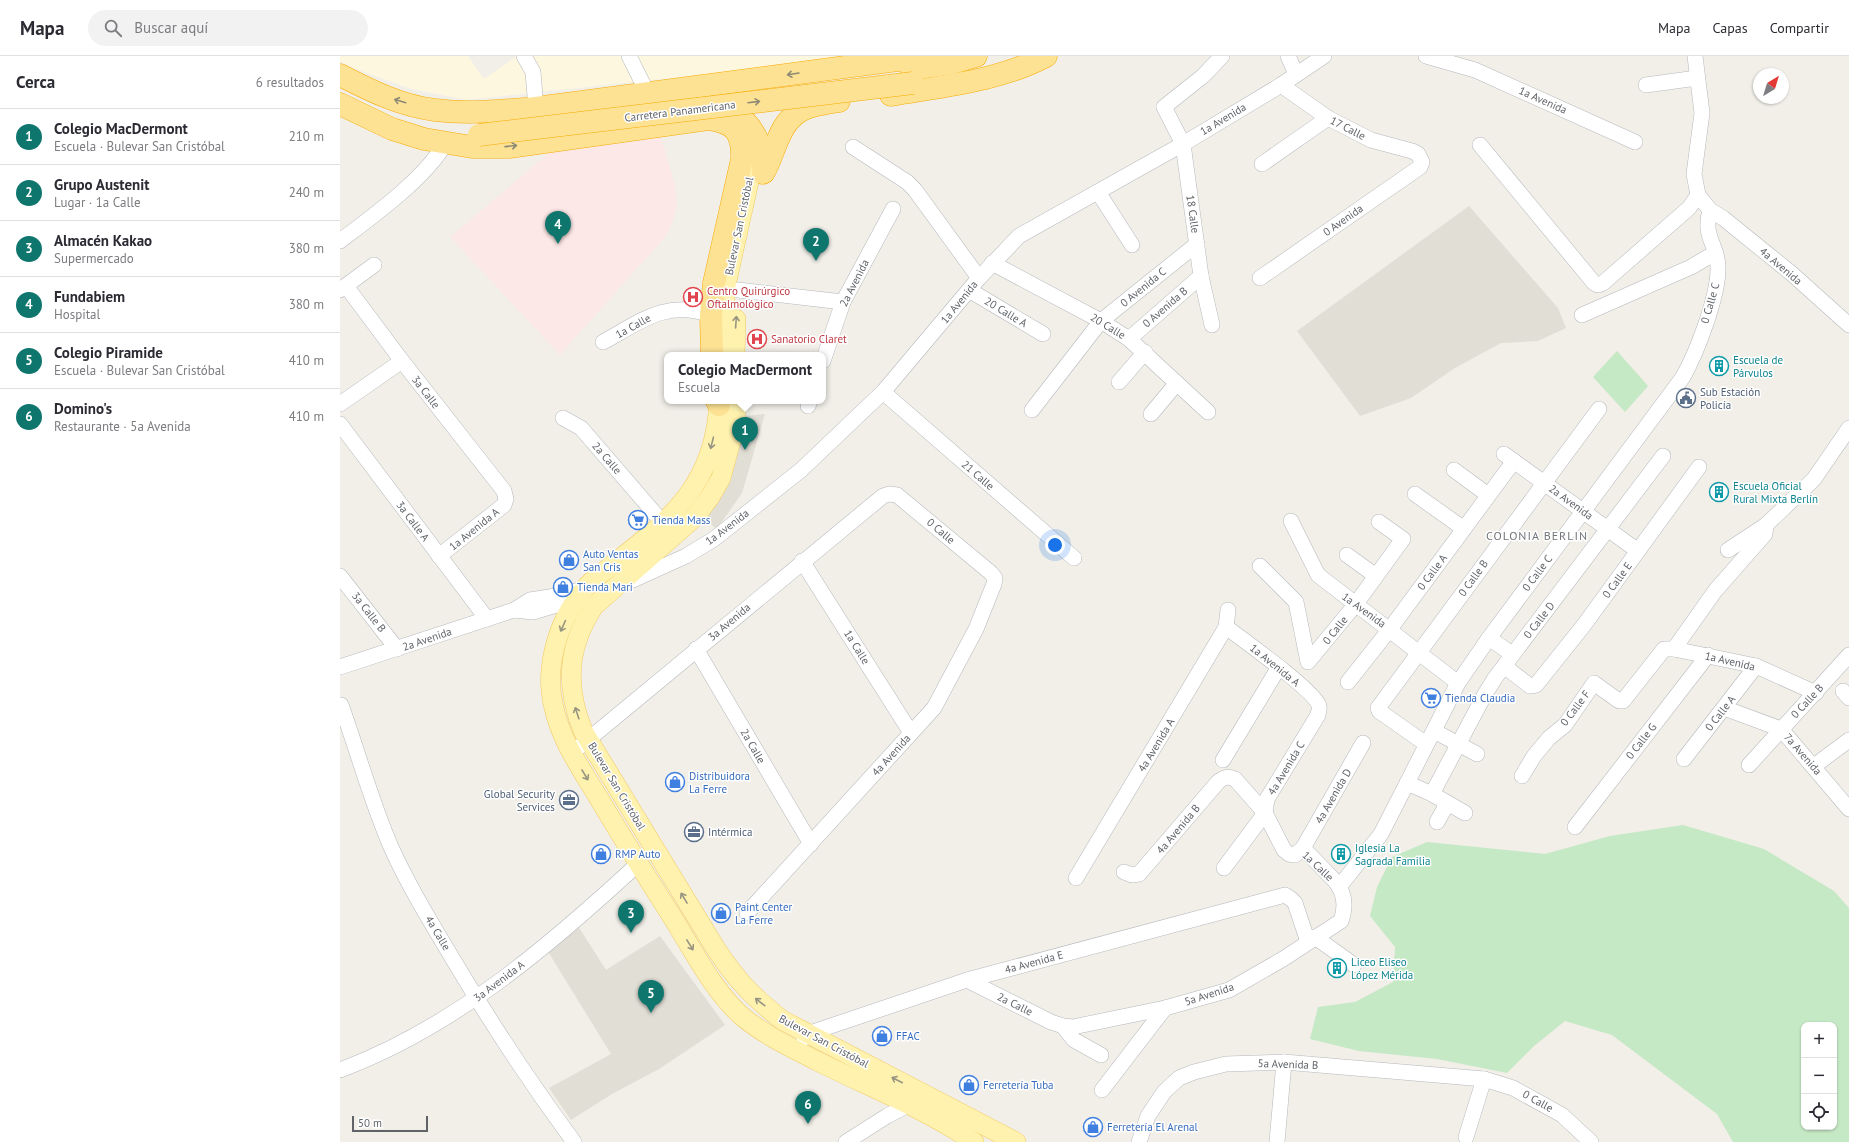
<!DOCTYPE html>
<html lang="es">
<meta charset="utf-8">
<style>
body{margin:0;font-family:"PT Sans",sans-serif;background:#f2f2f3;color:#2b2b33}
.controls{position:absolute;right:12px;bottom:12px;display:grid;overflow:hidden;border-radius:8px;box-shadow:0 1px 3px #0004}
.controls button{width:36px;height:36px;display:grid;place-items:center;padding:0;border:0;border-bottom:1px solid #e1e1e2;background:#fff;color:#2b2b33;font:20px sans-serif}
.compass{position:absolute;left:1413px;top:12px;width:36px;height:36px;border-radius:50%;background:#fff;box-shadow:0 1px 3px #0004;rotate:38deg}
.scale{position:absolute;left:12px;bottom:10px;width:76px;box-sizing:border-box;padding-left:4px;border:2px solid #5f6368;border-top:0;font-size:11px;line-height:14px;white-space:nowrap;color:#5f6368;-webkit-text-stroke:3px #fff;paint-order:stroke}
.you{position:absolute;left:715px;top:489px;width:14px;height:14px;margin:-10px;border:3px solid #fff;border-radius:50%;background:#1a73e8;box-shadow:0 0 0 6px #1a73e833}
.badge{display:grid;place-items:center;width:26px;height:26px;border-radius:50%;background:#0f766e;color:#fff;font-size:13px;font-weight:700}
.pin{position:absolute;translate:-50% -33px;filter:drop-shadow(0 1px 2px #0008)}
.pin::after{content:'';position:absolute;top:21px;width:14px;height:12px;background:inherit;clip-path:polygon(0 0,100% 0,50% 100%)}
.popup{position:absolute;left:324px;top:296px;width:162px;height:52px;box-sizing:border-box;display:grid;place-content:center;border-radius:8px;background:#fff;filter:drop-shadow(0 1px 3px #0005);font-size:13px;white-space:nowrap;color:#7c7c81}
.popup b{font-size:15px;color:#2b2b33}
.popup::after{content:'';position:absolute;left:50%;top:100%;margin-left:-8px;border:8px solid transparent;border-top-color:#fff}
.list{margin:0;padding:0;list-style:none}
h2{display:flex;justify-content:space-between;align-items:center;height:52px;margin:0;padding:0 16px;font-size:17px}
h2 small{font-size:13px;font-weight:400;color:#7c7c81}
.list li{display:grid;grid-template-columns:26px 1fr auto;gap:12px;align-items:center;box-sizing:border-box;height:56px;padding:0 16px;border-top:1px solid #e1e1e2}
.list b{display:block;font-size:15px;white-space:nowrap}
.list p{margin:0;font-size:13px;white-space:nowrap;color:#7c7c81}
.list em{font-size:13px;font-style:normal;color:#7c7c81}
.icon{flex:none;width:22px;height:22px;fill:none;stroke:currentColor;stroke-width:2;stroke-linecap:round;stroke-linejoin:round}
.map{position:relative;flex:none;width:1509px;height:1086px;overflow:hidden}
header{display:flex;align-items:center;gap:24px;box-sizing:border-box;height:56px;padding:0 20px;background:#fff;border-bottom:1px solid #e1e1e2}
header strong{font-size:19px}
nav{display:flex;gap:22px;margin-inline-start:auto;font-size:14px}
.search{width:280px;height:36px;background:#f2f2f3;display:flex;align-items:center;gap:10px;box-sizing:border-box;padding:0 14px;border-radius:22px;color:#7c7c81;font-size:15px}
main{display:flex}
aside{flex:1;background:#fff}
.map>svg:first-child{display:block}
</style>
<header>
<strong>Mapa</strong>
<div class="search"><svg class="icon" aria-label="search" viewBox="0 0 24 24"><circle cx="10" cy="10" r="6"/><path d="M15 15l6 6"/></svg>Buscar aquí</div>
<nav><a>Mapa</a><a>Capas</a><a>Compartir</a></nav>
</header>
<main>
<aside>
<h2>Cerca<small>6 resultados</small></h2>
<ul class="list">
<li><span class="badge">1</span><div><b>Colegio MacDermont</b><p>Escuela · Bulevar San Cristóbal</p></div><em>210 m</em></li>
<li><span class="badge">2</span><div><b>Grupo Austenit</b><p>Lugar · 1a Calle</p></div><em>240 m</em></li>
<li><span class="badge">3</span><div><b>Almacén Kakao</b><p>Supermercado</p></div><em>380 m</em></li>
<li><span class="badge">4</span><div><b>Fundabiem</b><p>Hospital</p></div><em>380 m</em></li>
<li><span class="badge">5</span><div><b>Colegio Piramide</b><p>Escuela · Bulevar San Cristóbal</p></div><em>410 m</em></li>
<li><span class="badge">6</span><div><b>Domino's</b><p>Restaurante · 5a Avenida</p></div><em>410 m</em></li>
</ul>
</aside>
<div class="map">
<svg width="1509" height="1086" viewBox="0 0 1509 1086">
<rect width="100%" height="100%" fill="#f1efe8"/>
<path fill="#fef7e0" d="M0,0H128L144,23L177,0H536L127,44L71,33L13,12L0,5Z"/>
<g fill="#e1ded6">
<path d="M1129,150L1218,252L1226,272L1198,285L1161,287L1115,312L1071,342L1020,360L957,275Z"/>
<path d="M425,358L402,437L377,473L363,462L405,360Z"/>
<path d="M238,870L266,914L320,880L385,969L319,1013L272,1038L231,1064L209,1032L271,998L207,894Z"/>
</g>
<path fill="#fce8e6" d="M320,77L334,125L337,146L333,165L326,180L220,299L110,181L218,89Z"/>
<g fill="#c5e8c5" fill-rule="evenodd">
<path d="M1277,295L1308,330L1285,356L1253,321Z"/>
<path d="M1343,769L1424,793L1494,835L1509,852V1086H1393L1377,1058L1272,979L1225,965L1194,990L1167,1017L1097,1003L1019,995L970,983L978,951L1015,946L1053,926L1055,891L1030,860L1037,831L1052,801L1087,786L1205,798L1270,780ZM1464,969H1494V1071H1464Z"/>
</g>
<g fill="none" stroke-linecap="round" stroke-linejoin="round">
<defs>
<g id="minor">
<path d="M184,0L193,16L196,52"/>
<path d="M289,0L308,38"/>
<path d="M948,0L956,18"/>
<path d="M1086,0L1135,14L1295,86"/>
<path d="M1355,0L1362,57L1354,118L1358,139L1370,154L1383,162L1451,217L1509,269"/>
<path d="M1306,29L1357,22"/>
<path d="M1140,89L1254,227L1258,229L1263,227L1349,152L1358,139"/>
<path d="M513,91L567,126L575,134L639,222"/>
<path d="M922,108L988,62"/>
<path d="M758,136L792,189"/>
<path d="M0,185C33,160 86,122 106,86"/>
<path d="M652,207L761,265L789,283L868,356"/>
<path d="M920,222L1080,111L1082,106L1078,98L1072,95L1031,84L988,62L941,29"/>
<path d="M6,230L62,305L164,435L166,443L164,449L99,500"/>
<path d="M0,234L34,209"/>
<path d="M398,234L503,246"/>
<path d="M629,234L703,278"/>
<path d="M1242,259L1351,211L1375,197"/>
<path d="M872,269L861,220L843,88L824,51L863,20L882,0"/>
<path d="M789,283L861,220"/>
<path d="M263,286C300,266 326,243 371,259"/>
<path d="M483,305L503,246L553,153"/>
<path d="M779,326L805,296"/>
<path d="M543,336L734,502"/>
<path d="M0,348L62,305"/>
<path d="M468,350L470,345"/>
<path d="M692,354L761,265L857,188"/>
<path d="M811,358L837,327"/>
<path d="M223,362L241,372L323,467"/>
<path d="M0,368L147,563"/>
<path d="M1164,398L1298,495"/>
<path d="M1114,414L1148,439"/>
<path d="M1075,438L1124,473"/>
<path d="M951,465L978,519L1118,627"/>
<path d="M1388,494L1426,469"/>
<path d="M1007,499L1036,520"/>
<path d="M462,505L571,677"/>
<path d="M920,510L956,546L968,606L1015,549L1063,483L1039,466"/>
<path d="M0,520L57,593"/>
<path d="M285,524H293L346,500L374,483L461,414L543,336L639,222L679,180L843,88L941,29L984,0"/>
<path d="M174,554L193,556L216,549L224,550"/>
<path d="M1149,582L1172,598"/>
<path d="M356,593L471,788"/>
<path d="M1334,593L1375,535L1425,478L1426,469L1474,423L1509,372"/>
<path d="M1164,610L1190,630L1196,629L1244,569L1359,411"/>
<path d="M0,611L174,554L190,544L229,538L244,532"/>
<path d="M1008,626L1050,573L1174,405"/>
<path d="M1503,635L1509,642"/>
<path d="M1,649C18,696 31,745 51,791C69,831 92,868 114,905C151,967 191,1028 234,1086"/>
<path d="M1384,652L1441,673L1509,753"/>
<path d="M1094,675L1137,698"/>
<path d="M1086,688L1039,655L1038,652L1259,353"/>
<path d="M232,697L543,440L549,438L557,439L651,517L655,522L654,528L636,573L594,652L407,857"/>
<path d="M1344,703L1416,610"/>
<path d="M883,704L939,611"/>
<path d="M1409,709L1509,599"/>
<path d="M1474,710L1509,684"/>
<path d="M1182,720L1194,700L1209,682L1225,669L1254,627L1279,645H1283L1324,593H1334L1416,610L1476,637"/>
<path d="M1067,727L1092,738L1125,757"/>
<path d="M1092,738L1145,638L1155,622L1323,400"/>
<path d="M1097,766L1107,748"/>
<path d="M1235,771L1368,599"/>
<path d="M963,792L1023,687"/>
<path d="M884,812L925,757L927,743L978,659C978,657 980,653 979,650C976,636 902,583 886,571"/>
<path d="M736,822L886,571L888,554"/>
<path d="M999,831L1041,778L1118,627L1149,582L1343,321C1357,296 1378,241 1378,213C1379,189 1362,183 1370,154"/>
<path d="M975,881L1014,909"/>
<path d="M627,924L711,966L723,970L733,971L825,952L889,934L943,903L1001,865C1006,851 1005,837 995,825L963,792L955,799L949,798L944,794L925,757L895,723C887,720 884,721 878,726L799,818L792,819L784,816"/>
<path d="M723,970L734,984L761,999"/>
<path d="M464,982L467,978L627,924L945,839L951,843L955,847L968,886"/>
<path d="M0,1014C115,971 209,890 298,808"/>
<path d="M762,1034L825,952"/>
<path d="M1126,1081L1144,1023"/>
<path d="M506,1086L547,1060L568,1049"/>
<path d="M799,1086L808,1060L824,1036L839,1022L854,1016L886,1008L944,1006L1144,1023L1173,1032L1222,1059L1251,1086"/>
<path d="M937,1086L944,1006"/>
</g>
<g id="major">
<path d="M381,296L386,229L412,112"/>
<path d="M395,299L396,263"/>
<path d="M379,345C375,440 318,471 252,525C220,556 203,609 214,652C221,684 241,713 258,741C282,781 306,820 331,859C352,892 374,937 404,962C426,980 452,992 477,1005C527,1030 588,1054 634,1086"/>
<path d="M396,345L395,370L381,422L370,441L355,461L254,550C227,591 225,630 243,675L376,893C397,925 412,940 442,964L676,1086"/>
</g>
<g id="highway">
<path d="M571,13L612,7L636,0"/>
<path d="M0,19C29,34 61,50 95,54C128,58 162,55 196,52L588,0"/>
<path d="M551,39C603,30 659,25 706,0"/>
<path d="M0,48L52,73L84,83L132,91H169L368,63C394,66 403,76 402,103L374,227L371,259L372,299"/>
<path d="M396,58C416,72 424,94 423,117"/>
<path d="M424,116C431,104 433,93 439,81C451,52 470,49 499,45"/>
<path d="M377,345L379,349"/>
</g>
</defs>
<use href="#minor" stroke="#b5b8bc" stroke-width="16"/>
<use href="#major" stroke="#f2c960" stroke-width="20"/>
<use href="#highway" stroke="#f9ab00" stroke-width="23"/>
<use href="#minor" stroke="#fff" stroke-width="15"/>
<use href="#major" stroke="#fff2af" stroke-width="19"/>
<use href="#highway" stroke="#fde293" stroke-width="22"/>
<defs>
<path id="highway-bridge" d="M139,79L573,27"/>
</defs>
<use href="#highway-bridge" stroke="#f9ab00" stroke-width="23" stroke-linecap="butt"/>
<use href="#highway-bridge" stroke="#fde293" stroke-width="22"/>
</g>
<defs><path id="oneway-shaft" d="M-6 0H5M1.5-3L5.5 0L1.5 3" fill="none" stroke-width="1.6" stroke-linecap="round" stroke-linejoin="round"/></defs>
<g stroke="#8e8975">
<use href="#oneway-shaft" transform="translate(453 18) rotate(171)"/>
<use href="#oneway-shaft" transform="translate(60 45) rotate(-163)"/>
<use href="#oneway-shaft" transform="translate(414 46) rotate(-7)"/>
<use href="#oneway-shaft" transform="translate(171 90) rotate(-6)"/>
</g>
<g stroke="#979581">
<use href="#oneway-shaft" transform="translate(396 266) rotate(-86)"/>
<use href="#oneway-shaft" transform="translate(372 387) rotate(104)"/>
<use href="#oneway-shaft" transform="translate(223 570) rotate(114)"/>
<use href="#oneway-shaft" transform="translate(237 657) rotate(-108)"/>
<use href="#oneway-shaft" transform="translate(245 719) rotate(59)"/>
<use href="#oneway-shaft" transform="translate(344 842) rotate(-121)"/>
<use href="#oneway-shaft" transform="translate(350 889) rotate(58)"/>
<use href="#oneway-shaft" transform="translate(420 946) rotate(-142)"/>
<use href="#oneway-shaft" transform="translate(557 1024) rotate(-153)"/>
</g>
<defs>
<symbol id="hospital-ring" viewBox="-11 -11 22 22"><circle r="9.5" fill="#fff" stroke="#e0444e" stroke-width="1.5"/><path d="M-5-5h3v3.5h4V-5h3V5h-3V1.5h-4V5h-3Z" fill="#e0444e"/></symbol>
<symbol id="building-ring" viewBox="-11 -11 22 22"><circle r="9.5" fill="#fff" stroke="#0f9aa8" stroke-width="1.5"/><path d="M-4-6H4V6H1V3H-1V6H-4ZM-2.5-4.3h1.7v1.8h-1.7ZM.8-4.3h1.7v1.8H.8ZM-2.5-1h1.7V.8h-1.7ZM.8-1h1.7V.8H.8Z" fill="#0f9aa8"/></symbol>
<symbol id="civic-ring" viewBox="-11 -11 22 22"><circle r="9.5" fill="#fff" stroke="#5c6f8a" stroke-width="1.5"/><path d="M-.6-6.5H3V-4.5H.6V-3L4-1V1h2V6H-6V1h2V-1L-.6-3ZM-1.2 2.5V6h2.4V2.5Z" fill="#5c6f8a"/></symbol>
<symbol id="supermarket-ring" viewBox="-11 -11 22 22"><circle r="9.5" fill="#fff" stroke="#3f7fe0" stroke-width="1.5"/><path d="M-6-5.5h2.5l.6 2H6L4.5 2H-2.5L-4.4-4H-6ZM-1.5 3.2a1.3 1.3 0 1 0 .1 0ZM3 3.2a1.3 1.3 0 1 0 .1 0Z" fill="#3f7fe0"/></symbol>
<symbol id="shop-ring" viewBox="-11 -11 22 22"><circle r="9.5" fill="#fff" stroke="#3f7fe0" stroke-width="1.5"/><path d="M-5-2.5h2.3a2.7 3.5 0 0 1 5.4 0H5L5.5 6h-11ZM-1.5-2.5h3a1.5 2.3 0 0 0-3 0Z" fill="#3f7fe0"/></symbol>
<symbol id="office-ring" viewBox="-11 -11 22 22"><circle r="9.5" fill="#fff" stroke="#5c6f8a" stroke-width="1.5"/><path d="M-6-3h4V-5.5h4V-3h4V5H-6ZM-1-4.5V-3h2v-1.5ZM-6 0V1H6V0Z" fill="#5c6f8a"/></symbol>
</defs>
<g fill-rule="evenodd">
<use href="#hospital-ring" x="342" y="230" width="22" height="22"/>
<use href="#hospital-ring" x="406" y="272" width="22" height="22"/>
<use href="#building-ring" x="1368" y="299" width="22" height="22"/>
<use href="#civic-ring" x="1335" y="331" width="22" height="22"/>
<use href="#building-ring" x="1368" y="425" width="22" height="22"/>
<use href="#supermarket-ring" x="287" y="453" width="22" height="22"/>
<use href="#shop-ring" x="218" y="493" width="22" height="22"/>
<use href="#shop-ring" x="212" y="520" width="22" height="22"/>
<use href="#supermarket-ring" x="1080" y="631" width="22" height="22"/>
<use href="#shop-ring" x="324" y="715" width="22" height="22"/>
<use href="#office-ring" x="218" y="733" width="22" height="22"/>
<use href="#office-ring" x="343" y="765" width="22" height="22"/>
<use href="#shop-ring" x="250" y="787" width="22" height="22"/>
<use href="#building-ring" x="990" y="787" width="22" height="22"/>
<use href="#shop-ring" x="370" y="846" width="22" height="22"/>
<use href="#building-ring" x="986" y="901" width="22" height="22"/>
<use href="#shop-ring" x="531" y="969" width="22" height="22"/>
<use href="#shop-ring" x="618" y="1018" width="22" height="22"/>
<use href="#shop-ring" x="742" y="1060" width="22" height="22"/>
</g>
<g text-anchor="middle" stroke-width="3" stroke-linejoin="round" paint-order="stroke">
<g font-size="11" fill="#5f6368" stroke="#fff">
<text transform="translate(1203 44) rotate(24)" y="4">1a Avenida</text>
<text transform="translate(340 55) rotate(-7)" y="4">Carretera Panamericana</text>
<text transform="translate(883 63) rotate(-31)" y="4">1a Avenida</text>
<text transform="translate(1008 72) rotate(27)" y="4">17 Calle</text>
<text transform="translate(853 158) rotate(82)" y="4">18 Calle</text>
<text transform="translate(1003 164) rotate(-35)" y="4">0 Avenida</text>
<text transform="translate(399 170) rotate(-78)" y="4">Bulevar San Cristóbal</text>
<text transform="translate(1441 210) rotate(40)" y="4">4a Avenida</text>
<text transform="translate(514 227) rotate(-63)" y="4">2a Avenida</text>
<text transform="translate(803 231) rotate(-39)" y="4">0 Avenida C</text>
<text transform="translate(619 246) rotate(-51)" y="4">1a Avenida</text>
<text transform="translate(1370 247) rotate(-74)" y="4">0 Calle C</text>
<text transform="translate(825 251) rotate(-41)" y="4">0 Avenida B</text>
<text transform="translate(666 256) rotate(31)" y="4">20 Calle A</text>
<text transform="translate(293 270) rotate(-29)" y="4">1a Calle</text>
<text transform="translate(768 270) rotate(31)" y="4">20 Calle</text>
<text transform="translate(86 336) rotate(52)" y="4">3a Calle</text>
<text transform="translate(267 402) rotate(49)" y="4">2a Calle</text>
<text transform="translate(638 419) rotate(41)" y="4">21 Calle</text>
<text transform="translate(1231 446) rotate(36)" y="4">2a Avenida</text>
<text transform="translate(73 465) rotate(53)" y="4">3a Calle A</text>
<text transform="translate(387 471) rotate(-37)" y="4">1a Avenida</text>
<text transform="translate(134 473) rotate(-39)" y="4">1a Avenida A</text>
<text transform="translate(601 475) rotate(40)" y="4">0 Calle</text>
<text transform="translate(1092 516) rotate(-53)" y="4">0 Calle A</text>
<text transform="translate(1197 517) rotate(-53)" y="4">0 Calle C</text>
<text transform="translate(1133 522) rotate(-54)" y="4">0 Calle B</text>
<text transform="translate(1277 524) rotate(-54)" y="4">0 Calle E</text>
<text transform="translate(1024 554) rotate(36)" y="4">1a Avenida</text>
<text transform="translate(29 556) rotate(52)" y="4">3a Calle B</text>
<text transform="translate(1199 564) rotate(-52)" y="4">0 Calle D</text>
<text transform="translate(389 566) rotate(-40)" y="4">3a Avenida</text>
<text transform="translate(995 574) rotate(-51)" y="4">0 Calle</text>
<text transform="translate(87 583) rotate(-19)" y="4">2a Avenida</text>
<text transform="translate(517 591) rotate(58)" y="4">1a Calle</text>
<text transform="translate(1390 605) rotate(13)" y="4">1a Avenida</text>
<text transform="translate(935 609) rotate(39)" y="4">1a Avenida A</text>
<text transform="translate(1467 645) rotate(-47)" y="4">0 Calle B</text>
<text transform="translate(1235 652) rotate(-53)" y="4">0 Calle F</text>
<text transform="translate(1380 657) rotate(-52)" y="4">0 Calle A</text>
<text transform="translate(1301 685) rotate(-52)" y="4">0 Calle G</text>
<text transform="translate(816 689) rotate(-59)" y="4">4a Avenida A</text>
<text transform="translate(413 690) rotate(60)" y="4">2a Calle</text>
<text transform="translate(1463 698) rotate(49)" y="4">7a Avenida</text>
<text transform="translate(551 699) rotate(-48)" y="4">4a Avenida</text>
<text transform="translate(946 712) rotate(-59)" y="4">4a Avenida C</text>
<text transform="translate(277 730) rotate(59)" y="4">Bulevar San Cristóbal</text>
<text transform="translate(993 740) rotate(-60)" y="4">4a Avenida D</text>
<text transform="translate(838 773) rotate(-50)" y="4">4a Avenida B</text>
<text transform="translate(978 810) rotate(43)" y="4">1a Calle</text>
<text transform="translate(98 877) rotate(59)" y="4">4a Calle</text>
<text transform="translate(694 906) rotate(-15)" y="4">4a Avenida E</text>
<text transform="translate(159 925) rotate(-37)" y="4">3a Avenida A</text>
<text transform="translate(869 938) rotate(-18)" y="4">5a Avenida</text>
<text transform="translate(675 948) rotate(26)" y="4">2a Calle</text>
<text transform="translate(484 985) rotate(28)" y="4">Bulevar San Cristóbal</text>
<text transform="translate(948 1008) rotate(2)" y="4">5a Avenida B</text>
<text transform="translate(1198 1045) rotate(29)" y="4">0 Calle</text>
</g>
<g font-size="11" fill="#be3a42" stroke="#fff" text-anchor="start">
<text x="367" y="239">Centro Quirúrgico<tspan x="367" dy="13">Oftalmológico</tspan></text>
<text x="431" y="287">Sanatorio Claret</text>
</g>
<g font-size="11" fill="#0d838f" stroke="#fff" text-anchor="start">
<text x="1393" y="308">Escuela de<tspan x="1393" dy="13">Párvulos</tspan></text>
<text x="1393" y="434">Escuela Oficial<tspan x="1393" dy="13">Rural Mixta Berlín</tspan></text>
<text x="1015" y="796">Iglesia La<tspan x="1015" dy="13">Sagrada Familia</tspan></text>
<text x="1011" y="910">Liceo Eliseo<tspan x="1011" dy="13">López Mérida</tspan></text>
</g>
<g font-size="11" fill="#4e5e75" stroke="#fff" text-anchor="start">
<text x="1360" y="340">Sub Estación<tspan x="1360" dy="13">Policía</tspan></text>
<text x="215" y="742" text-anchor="end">Global Security<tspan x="215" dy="13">Services</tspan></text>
<text x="368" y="780">Intérmica</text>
</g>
<g font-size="11" fill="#366cbe" stroke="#fff" text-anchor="start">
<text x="312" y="468">Tienda Mass</text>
<text x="243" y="502">Auto Ventas<tspan x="243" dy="13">San Cris</tspan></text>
<text x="237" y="535">Tienda Mari</text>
<text x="1105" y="646">Tienda Claudia</text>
<text x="349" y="724">Distribuidora<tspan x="349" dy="13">La Ferre</tspan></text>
<text x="275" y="802">RMP Auto</text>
<text x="395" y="855">Paint Center<tspan x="395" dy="13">La Ferre</tspan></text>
<text x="556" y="984">FFAC</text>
<text x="643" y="1033">Ferretería Tuba</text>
<text x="767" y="1075">Ferretería El Arenal</text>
</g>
<g font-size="12" letter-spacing="1" fill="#70757a" stroke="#fff">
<text x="1197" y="484">COLONIA BERLIN</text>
</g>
</g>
</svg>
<div class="controls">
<button>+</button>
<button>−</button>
<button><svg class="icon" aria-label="locate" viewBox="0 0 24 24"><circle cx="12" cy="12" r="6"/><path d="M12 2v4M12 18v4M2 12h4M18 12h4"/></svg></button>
</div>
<svg class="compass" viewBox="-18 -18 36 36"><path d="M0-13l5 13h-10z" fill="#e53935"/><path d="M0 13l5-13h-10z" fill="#7c7c81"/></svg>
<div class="scale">50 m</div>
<div class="you"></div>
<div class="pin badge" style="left:405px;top:394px">1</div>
<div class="popup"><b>Colegio MacDermont</b>Escuela</div>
<div class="pin badge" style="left:476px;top:205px">2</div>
<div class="pin badge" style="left:291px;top:877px">3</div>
<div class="pin badge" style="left:218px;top:188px">4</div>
<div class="pin badge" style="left:311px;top:957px">5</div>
<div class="pin badge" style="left:468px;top:1068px">6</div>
</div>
</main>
